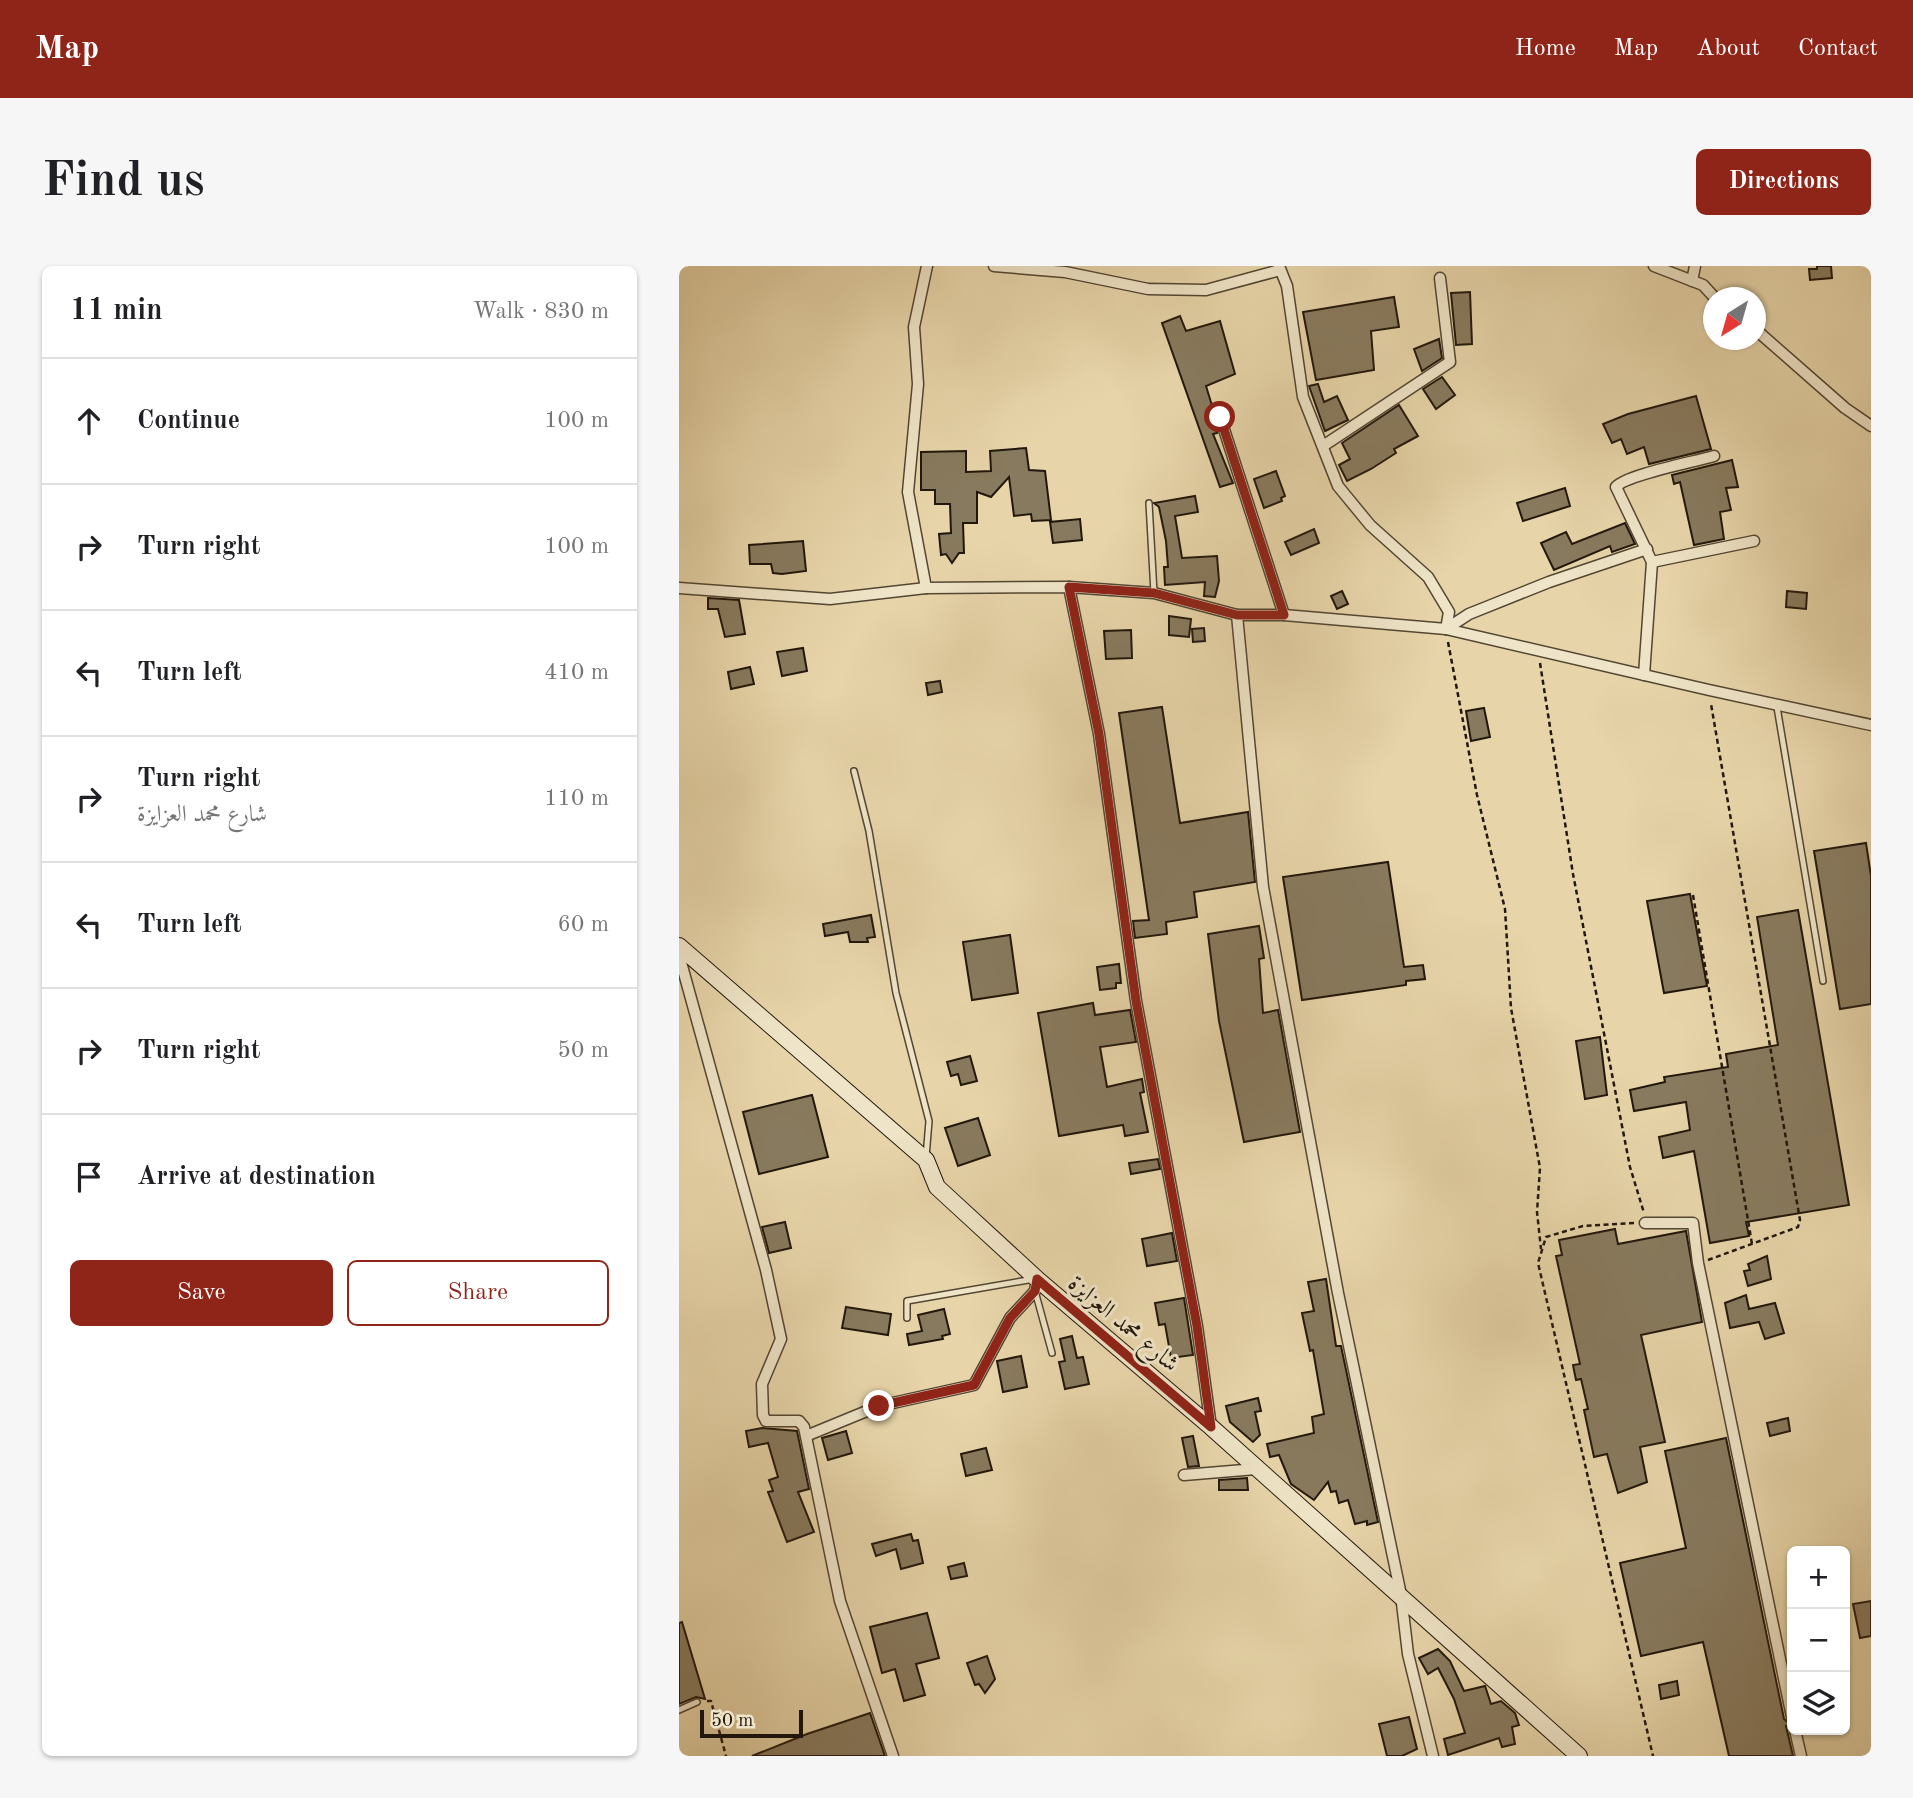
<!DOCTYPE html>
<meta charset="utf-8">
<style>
body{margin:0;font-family:"Old Standard TT",Amiri,serif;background:#f6f6f6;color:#202124}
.controls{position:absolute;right:21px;bottom:21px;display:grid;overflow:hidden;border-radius:10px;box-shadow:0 2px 5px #0004}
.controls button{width:63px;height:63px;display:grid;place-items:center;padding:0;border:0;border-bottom:2px solid #e0e0e0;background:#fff;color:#202124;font:35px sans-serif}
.compass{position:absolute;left:1024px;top:21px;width:63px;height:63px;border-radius:50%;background:#fff;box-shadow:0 2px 5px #0004;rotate:217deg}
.scale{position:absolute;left:21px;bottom:18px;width:103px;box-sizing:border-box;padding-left:7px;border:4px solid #22170c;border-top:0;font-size:19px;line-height:24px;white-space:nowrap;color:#22170c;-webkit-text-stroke:5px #efe4c7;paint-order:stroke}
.stop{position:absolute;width:21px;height:21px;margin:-16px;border:5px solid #8f2418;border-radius:50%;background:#fff}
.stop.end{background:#8f2418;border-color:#fff;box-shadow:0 2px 7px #0008}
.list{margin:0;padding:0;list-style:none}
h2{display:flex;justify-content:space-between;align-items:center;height:91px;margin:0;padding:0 28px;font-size:30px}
h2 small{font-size:23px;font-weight:400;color:#757577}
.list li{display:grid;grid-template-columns:46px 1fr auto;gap:21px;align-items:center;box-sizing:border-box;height:126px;padding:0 28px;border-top:2px solid #e0e0e0}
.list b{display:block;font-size:26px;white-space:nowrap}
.list p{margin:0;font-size:23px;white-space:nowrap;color:#757577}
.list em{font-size:23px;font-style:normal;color:#757577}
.actions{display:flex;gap:14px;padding:21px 28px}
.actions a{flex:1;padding:16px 0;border:2px solid #8f2418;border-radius:10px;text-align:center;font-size:24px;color:#8f2418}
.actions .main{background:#8f2418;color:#fff}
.icon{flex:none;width:38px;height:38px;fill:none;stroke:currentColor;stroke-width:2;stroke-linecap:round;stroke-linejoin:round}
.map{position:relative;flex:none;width:1192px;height:1490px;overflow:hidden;border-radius:10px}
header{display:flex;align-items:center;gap:42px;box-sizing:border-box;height:98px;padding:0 35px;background:#8f2418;color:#fff}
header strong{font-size:33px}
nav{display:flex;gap:38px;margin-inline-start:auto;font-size:24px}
.intro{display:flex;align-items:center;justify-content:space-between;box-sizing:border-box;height:168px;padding:0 42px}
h1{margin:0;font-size:49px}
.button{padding:18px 32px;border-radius:10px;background:#8f2418;color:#fff;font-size:24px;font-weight:700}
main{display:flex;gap:42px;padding:0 42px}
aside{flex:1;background:#fff;border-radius:10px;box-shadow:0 2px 5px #0004}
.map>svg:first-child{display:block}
</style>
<header>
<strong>Map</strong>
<nav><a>Home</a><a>Map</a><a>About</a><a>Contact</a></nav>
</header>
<div class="intro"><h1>Find us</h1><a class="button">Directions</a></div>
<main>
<aside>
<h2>11 min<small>Walk · 830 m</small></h2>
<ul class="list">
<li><svg class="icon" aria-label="ahead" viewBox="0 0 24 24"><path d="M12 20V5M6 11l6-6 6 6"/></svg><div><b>Continue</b></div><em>100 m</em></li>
<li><svg class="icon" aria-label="right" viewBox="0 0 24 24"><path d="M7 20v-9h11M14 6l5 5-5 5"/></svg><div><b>Turn right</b></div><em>100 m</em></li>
<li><svg class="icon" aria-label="left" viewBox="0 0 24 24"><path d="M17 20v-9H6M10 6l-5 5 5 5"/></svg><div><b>Turn left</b></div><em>410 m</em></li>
<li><svg class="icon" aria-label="right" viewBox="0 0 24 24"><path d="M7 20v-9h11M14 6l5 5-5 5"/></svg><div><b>Turn right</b><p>شارع محمد العزايزة</p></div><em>110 m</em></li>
<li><svg class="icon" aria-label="left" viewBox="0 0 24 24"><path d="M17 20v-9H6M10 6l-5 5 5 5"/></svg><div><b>Turn left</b></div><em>60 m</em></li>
<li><svg class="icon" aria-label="right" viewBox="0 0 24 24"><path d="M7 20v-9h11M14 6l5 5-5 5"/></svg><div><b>Turn right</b></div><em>50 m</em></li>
<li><svg class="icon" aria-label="arrive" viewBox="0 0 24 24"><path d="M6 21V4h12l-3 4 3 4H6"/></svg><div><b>Arrive at destination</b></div></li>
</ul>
<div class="actions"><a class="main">Save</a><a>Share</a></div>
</aside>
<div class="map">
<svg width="1192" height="1490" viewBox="0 0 1192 1490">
<rect width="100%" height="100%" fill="#e7d5a9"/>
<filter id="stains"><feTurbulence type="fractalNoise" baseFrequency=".00286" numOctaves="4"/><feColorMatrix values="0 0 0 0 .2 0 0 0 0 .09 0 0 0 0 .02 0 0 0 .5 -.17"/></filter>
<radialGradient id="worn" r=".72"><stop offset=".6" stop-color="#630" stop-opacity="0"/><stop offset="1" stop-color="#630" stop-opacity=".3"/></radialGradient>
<g fill="#887a5e" stroke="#22170c" stroke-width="2">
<path d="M1138,0H1152L1153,12L1131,14L1130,3H1138Z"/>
<path d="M791,26L793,78L777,79L772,27Z"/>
<path d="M715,31L720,61L692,65L695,104L637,114L624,46Z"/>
<path d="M501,50L507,65L541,55L556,108L527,120L535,146L533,153L538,167L534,168L554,217L541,221L483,57Z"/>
<path d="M760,73L763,92L743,105L735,83Z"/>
<path d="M763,111L776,129L757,143L744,123Z"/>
<path d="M639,118L645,136L658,130L669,154L646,165L630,120Z"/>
<path d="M1017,130L1032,183L970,198L965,181L948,188L942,173L933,177L924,158L949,148Z"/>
<path d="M720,139L739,170L715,183L717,187L692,203L668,215L660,199L671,193L663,177Z"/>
<path d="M347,182L350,204L366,205L372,254L353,255L352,248L335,250L330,211L312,231L298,226V257H284L285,287H280L273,297L267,288L262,289L260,268L272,267L271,238H256V224H242V186L287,185V206L312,205L311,185Z"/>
<path d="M1053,194L1059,221L1047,222L1052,244L1041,246L1045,273L1015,279L1001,216L995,218L993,209Z"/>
<path d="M597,205L606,230L602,232L603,235L585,242L575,213Z"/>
<path d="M886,222L891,240L844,255L838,237Z"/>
<path d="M516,230L519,246L496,250L503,292L538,290L540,315L536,331L525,330L526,316L486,319L485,301H489L487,275L480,241L475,237Z"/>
<path d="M401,253L403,274L374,277L371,256Z"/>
<path d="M946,257L956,278L933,286L931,280L875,304L862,277L887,266L893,278Z"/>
<path d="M635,263L640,277L612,289L606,276Z"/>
<path d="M124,275L127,305L103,308L94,307L92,298H71L70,279Z"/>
<path d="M663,325L669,338L658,343L652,330Z"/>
<path d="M1108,325L1128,327L1127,343L1107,341Z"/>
<path d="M29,332L60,334L66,368L46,371L39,343H29Z"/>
<path d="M490,350L512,353L510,371L490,369Z"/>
<path d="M525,362L526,375L514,376L513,363Z"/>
<path d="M452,364L453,392L427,393L425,365Z"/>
<path d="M124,382L128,405L103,410L98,386Z"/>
<path d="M71,401L75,418L52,423L49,406Z"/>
<path d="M261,415L263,426L249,429L247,417Z"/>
<path d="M483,441L501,557L569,546L576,616L515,626L518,651L487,656L488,668L456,672L454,655L470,654L440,447Z"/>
<path d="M805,442L811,471L792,475L787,445Z"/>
<path d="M1187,577L1192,610V738L1161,743L1135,585Z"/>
<path d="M709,596L725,701L744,699L746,713L727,715V719L623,734L604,611Z"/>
<path d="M1011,628L1028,720L985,727L968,635Z"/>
<path d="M1119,644L1170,939L1067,956L1070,970L1031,977L1015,885L984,892L980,871L1011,864L1007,836L955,845L951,824L986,816L985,811L1049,801L1047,788L1099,779L1078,651Z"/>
<path d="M192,649L196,671L188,672L189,676H171L169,666L146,670L144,658Z"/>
<path d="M580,660L585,692L580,693L584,747L599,744L621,866L565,876L540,755L529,668Z"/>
<path d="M331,669L339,727L293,734L284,676Z"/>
<path d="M440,698L442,717H437V722L421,724L418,701Z"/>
<path d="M414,737L416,749L451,744L457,776L421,781L428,821L463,813L465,826L461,827L469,866L446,870L444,859L380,870L359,747Z"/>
<path d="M921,771L928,829L906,833L897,775Z"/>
<path d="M291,790L298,815L282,819L279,808L272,810L268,796Z"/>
<path d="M133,829L149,891L80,908L64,846Z"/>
<path d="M299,852L311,889L279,900L266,862Z"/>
<path d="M479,893L481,903L452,908L450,897Z"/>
<path d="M106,956L112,982L90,987L83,961Z"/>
<path d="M936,963L939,978L1007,965L1023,1056L962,1069L986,1176L961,1181L968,1216L939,1227L928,1188L915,1191L905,1144L909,1143L902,1113L897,1114L894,1099L901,1098L877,990L883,989L880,974Z"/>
<path d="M493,967L498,995L468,1000L463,973Z"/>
<path d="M1088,990L1092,1013L1069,1020L1065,1005L1071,1004L1069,998Z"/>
<path d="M647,1013L657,1080H662L699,1256L688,1259V1255L676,1258L669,1234L660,1237L657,1225L652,1226L649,1216L635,1234L612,1218L600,1189L591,1191L588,1178L635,1167L633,1151L645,1148L634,1084L631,1085L623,1047L635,1045L629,1016Z"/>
<path d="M1067,1029L1070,1043L1096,1037L1105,1067L1086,1073L1080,1056L1051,1062L1046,1037Z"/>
<path d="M505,1032L514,1089L492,1092L486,1058L480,1059L476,1037Z"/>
<path d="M167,1041L212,1048L209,1069L163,1062Z"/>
<path d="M265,1043L271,1068L263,1070L264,1073L230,1079L228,1068L243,1065L239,1049Z"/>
<path d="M393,1070L398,1092L404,1091L410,1118L386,1123L380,1096L386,1095L381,1073Z"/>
<path d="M342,1090L348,1121L324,1126L318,1095Z"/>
<path d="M579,1132L582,1145L576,1146L581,1169L574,1176L551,1156L547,1140Z"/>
<path d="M1109,1152L1111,1165L1091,1170L1088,1157Z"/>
<path d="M83,1162L118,1165L130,1223L119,1226L135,1266L108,1276L89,1226L94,1225L90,1214L99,1211L89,1177L70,1181L67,1165Z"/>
<path d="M167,1165L173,1187L149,1194L143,1172Z"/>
<path d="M514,1170L520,1200L509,1201L503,1172Z"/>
<path d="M1047,1172L1105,1453L1111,1458L1107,1460L1114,1490H1050L1024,1376L962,1390L941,1297L1007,1282L986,1185Z"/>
<path d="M307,1182L313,1204L287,1210L282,1188Z"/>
<path d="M568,1212L569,1224H540V1214Z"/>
<path d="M232,1268L234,1275L239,1274L244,1297L222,1303L217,1283L197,1290L193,1278Z"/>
<path d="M285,1297L288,1310L272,1313L269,1301Z"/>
<path d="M1192,1335V1370L1181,1372L1174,1338Z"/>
<path d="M248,1347L260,1392L237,1398L246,1429L225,1435L216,1403L203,1407L191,1361Z"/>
<path d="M3,1356L26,1433L17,1431L0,1438V1357Z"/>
<path d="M759,1383L771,1395L785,1425L806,1420L812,1438L822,1435L836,1447L840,1459L833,1461L836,1478L823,1481L820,1472L769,1489L765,1473L786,1467L775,1433L759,1402L749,1408L740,1392Z"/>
<path d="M308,1390L316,1413L306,1427L300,1418L296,1419L288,1397Z"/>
<path d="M998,1415L1000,1429L982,1433L980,1419Z"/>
<path d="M191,1447L206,1490H73L128,1468Z"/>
<path d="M730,1451L738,1483L723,1490H708L700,1458Z"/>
</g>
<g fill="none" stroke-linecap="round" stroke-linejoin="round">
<defs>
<g id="service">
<path d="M470,237L475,327"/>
<path d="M1098,441L1144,715"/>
<path d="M175,505L190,565L217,727L250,855L247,891"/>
<path d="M356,1025L373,1087"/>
<path d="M228,1052V1035L355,1013"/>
<path d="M0,1444L18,1436"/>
</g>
<g id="minor">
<path d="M315,0L386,6L469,23L527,24L601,4"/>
<path d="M600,0L608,20L624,131L659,220L691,259L749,311L770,346L767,363"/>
<path d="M975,0L1024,19L1036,32"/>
<path d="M1013,15L1016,0"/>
<path d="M1076,63L1166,142L1192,160"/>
<path d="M541,151L605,349"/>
<path d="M644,180L771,96L761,12"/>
<path d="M973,296L1075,275"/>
<path d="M390,321L420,468L457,735L518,1060L532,1161"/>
<path d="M0,322L151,333L247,322L390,321L475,327L558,349H605L767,363L1030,424L1192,459"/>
<path d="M247,322L229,226L239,118L235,61L248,0"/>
<path d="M558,349L584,621L659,1027L722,1329L729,1388L754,1490"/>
<path d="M767,363L790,348L870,316L968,283"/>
<path d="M965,409L973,296L937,221C946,209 1015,196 1035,190"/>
<path d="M0,689L87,1004L102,1073L83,1118L84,1149L87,1155H120L125,1161L161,1335L214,1490"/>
<path d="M966,957H1014L1019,997L1113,1451"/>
<path d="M127,1170L200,1140L295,1119L331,1052L356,1025L358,1013"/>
<path d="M505,1209L577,1203"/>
<path d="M1116,1464L1122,1490"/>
</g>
<path id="secondary" d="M0,680L247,894L258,921L358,1013L532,1161L900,1490"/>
</defs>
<use href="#service" stroke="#534633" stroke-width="8"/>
<use href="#minor" stroke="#534633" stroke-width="13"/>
<use href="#secondary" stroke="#22170c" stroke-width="18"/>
<g stroke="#22170c" stroke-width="2.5" stroke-dasharray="5 3.5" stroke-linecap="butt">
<path d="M769,376L798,529L826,643L832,742L861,902L858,946L862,983"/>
<path d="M861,397L894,608L951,901L965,947"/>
<path d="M1014,629L1073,978"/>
<path d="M955,957L904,960L867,971L859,997L974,1490"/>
<path d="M1029,994L1119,961L1121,954L1032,438"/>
<path d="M28,1435H32L47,1490"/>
</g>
<use href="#service" stroke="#efe4c7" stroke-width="5"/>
<use href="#minor" stroke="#efe4c7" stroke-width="10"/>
<use href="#secondary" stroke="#efe4c7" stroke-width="16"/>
</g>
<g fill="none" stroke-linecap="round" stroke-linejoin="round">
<path stroke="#8f2418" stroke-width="9" d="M200,1140L295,1119L331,1052L356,1025L358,1013L532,1161L518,1060L457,735L420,468L390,321L475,327L558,349H605L541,151"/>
</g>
<g text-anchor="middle" stroke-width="6" stroke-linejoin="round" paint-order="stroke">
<g font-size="24" fill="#22170c" stroke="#efe4c7">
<text transform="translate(445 1057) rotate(40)" y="8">شارع محمد العزايزة</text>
</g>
</g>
<rect width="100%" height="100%" filter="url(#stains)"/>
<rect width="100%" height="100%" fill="url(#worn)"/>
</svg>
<div class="controls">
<button>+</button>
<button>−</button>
<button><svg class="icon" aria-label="layers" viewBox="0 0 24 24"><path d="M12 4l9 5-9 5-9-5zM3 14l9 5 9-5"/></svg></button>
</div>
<svg class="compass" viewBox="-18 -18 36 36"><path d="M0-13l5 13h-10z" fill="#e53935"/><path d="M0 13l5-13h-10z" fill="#757577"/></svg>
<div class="scale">50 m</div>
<div class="stop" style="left:541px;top:151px"></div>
<div class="stop end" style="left:200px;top:1140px"></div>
</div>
</main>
